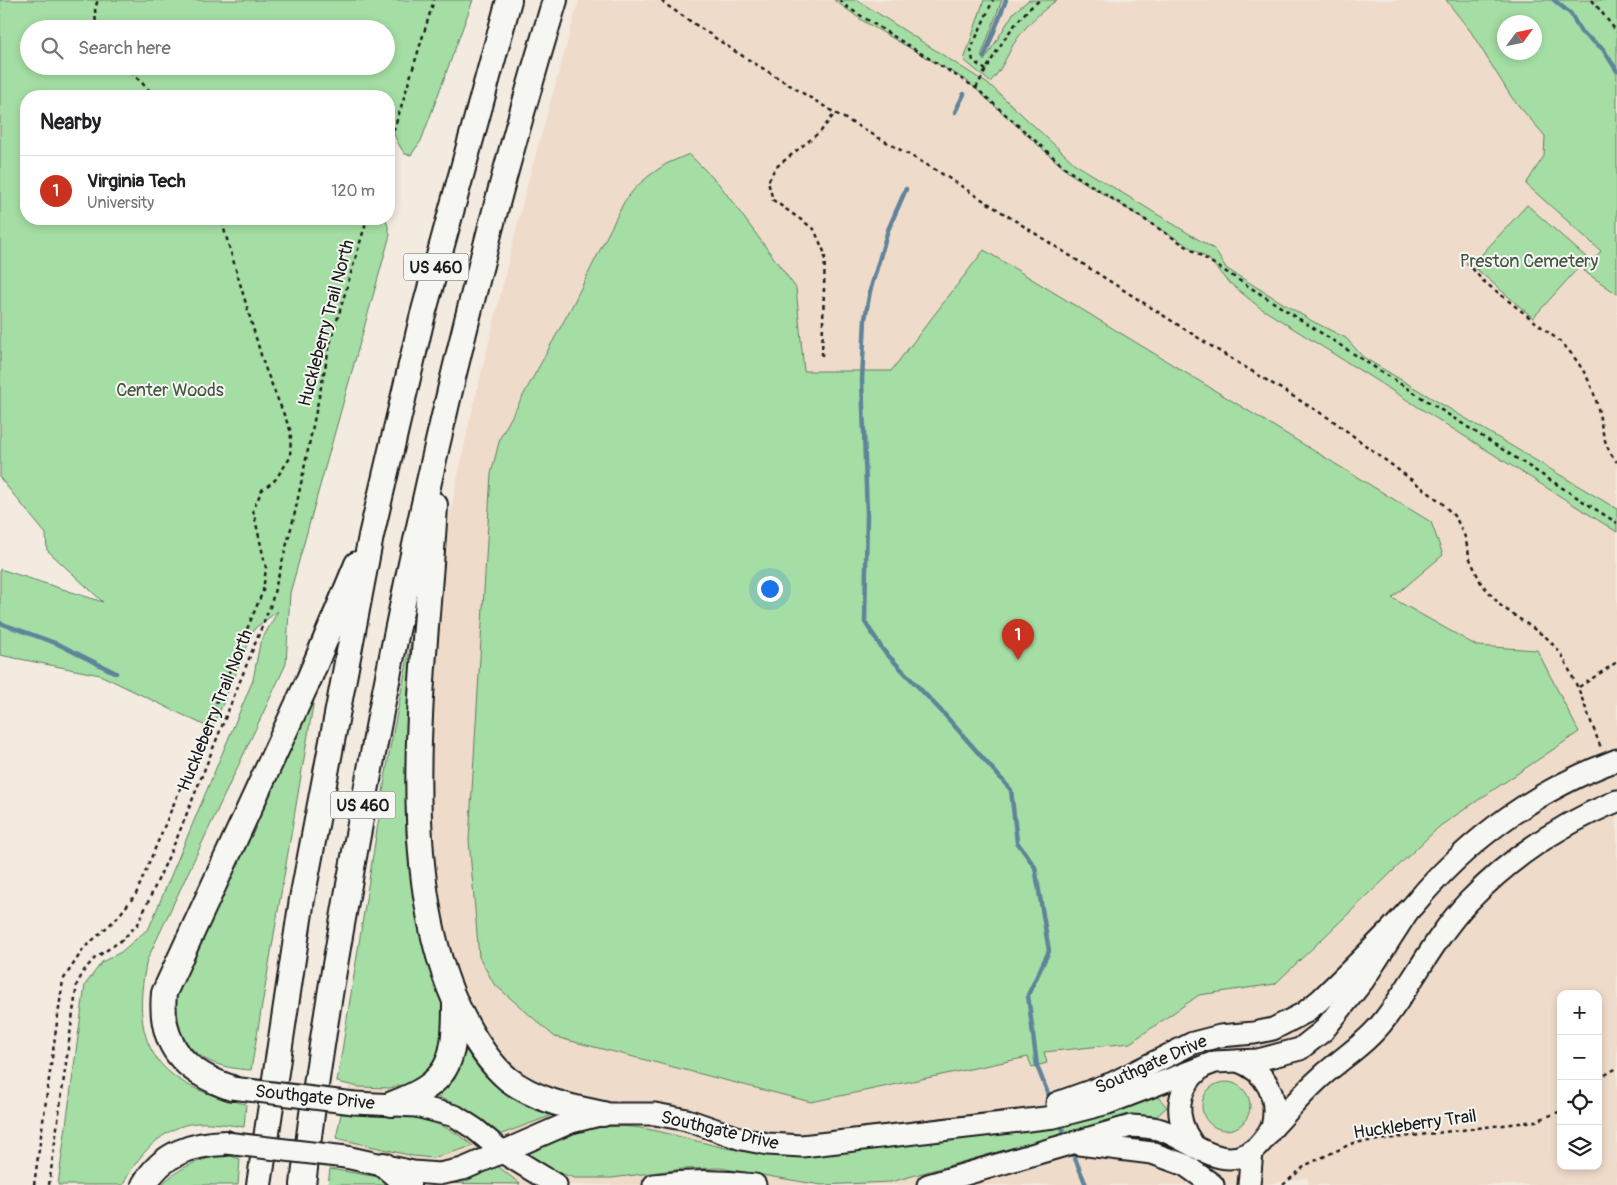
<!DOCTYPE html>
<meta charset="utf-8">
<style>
body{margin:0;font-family:Pangolin,sans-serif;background:#f2f2f2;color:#202124}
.controls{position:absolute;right:15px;bottom:15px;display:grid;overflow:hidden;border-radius:10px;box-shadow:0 2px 8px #0003}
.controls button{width:45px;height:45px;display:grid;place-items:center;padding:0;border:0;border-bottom:1px solid #e0e0e0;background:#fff;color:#202124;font:25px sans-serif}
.compass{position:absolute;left:1497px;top:15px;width:45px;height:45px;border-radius:50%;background:#fff;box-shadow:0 2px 8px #0003;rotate:57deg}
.you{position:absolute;left:769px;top:588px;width:18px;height:18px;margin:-12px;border:4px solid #fff;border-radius:50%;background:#1a73e8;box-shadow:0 0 0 8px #1a73e833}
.badge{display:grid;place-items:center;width:32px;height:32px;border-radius:50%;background:#c8321e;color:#fff;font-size:16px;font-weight:700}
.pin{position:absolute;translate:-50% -41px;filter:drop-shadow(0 1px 2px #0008)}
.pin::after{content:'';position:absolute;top:26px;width:18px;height:15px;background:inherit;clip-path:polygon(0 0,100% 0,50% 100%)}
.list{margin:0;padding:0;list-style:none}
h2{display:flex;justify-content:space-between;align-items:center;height:65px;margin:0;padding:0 20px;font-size:21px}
h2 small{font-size:16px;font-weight:400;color:#757577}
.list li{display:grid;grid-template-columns:32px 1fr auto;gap:15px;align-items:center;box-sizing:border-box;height:70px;padding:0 20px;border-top:1px solid #e0e0e0}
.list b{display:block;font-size:19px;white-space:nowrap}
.list p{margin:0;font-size:16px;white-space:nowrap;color:#757577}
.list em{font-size:16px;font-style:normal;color:#757577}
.icon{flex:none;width:28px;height:28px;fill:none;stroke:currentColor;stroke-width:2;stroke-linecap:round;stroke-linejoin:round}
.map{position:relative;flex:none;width:1617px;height:1185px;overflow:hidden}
.search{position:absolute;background:#fff;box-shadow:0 2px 8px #0003;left:20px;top:20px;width:375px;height:55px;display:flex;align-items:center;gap:12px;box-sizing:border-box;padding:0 18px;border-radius:28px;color:#757577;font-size:19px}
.panel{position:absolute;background:#fff;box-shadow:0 2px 8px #0003;left:20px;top:90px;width:375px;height:135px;border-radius:20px}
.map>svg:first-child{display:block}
</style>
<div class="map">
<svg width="1617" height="1185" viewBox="0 0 1617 1185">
<rect width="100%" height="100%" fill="#f3eae0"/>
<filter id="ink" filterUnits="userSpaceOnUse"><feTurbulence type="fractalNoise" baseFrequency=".02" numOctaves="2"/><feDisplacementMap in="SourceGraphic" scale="10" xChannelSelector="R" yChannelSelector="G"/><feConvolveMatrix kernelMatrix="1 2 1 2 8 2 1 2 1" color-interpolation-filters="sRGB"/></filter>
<g filter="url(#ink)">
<path fill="#efdbca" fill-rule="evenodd" d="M579,0H1617V1185H1309L1307,1178L1261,1185H337L371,892L468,428L526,189ZM1504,22H1534V52H1504ZM1561,994H1598V1166H1561Z"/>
<g fill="#a4dea4" stroke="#607d60" fill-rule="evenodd">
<path d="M0,0H473L421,141L411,155L405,154C391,135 389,119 389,96H26V219H386L390,235L290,593L286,664L147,960C127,1049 161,1087 246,1104L244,1127C229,1125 213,1122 197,1123C164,1125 136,1157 123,1185H58L85,985L102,962L121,952L149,928L253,680L260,643L278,611L255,628L212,729L100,675L0,655V569L103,602L47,550L46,534L0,478ZM29,29H386V66H29Z"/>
<path d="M834,0H857L991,86L1075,164L1214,249L1227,269L1312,321L1346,338L1363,357L1617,509V532L1259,307L1226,280L1209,259L1069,173L967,81L863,21Z"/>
<path d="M984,0H1002L981,56L984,61L1014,12L1029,0H1057C1039,13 1025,26 1013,45C1006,58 1001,71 990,82L964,60Z"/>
<path d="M1446,0H1617V294L1584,271L1601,251L1526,184L1544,156L1545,136L1512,98L1471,32ZM1504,22H1534V52H1504Z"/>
<path d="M689,154L719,184L796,288L804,371H891L984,250L1431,522L1443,555L1392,598L1477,646L1537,650L1579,732L1440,826L1275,984L1199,995L1130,1043L1044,1052L1047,1063L1032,1067L1028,1057L811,1102L555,1037L494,984L479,957L469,840L491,474L500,438L571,308L624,202L637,186L650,175L666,164Z"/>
<path d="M1527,205L1587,258L1533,318L1472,265Z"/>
<path d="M418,607L407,771L406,835L419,924L429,968L444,1008L443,1050L432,1067L411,1083L390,1088L359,1087L337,1082L390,748Z"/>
<path d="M317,682L251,1070C220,1068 193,1061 180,1030C175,1018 173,1008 175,995Z"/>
<path d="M466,1051L485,1068L558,1113L499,1135L460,1106L435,1096L455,1071Z"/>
<circle cx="1226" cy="1106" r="24"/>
<path d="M1155,1094L1167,1107L1157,1116L1128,1115L891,1182L821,1185L720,1168L682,1169L612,1178H575L543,1168L523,1153C549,1142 574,1130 603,1127C638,1123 671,1135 705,1143C725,1149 745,1151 766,1154Z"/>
<path d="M341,1114C390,1115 434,1111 473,1146L433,1158L413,1156L336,1138Z"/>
<path d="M227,1155L240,1159L238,1185H161C180,1167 200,1158 227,1155Z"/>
<path d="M495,1164L520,1184L428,1183Z"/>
<path d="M330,1169L379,1177L392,1185H328Z"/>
</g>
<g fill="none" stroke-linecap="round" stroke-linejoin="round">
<g stroke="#5f8499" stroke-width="4.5">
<path d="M1554,0L1571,14L1581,32L1603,49L1617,71"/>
<path d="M984,57L1006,0"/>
<path d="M955,112L964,94"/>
<path d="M906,189L888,230L870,291L865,319L862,380L867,513L865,622L883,650L944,714L1011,790L1017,842L1035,867L1049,951L1028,995L1037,1066L1049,1096"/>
<path d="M0,623L58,644L116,673"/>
<path d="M1061,1126L1064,1132"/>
<path d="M1074,1156L1086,1185"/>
</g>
<defs>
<g id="major">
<path d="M1238,1061C1268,1072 1279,1098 1272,1128"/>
<path d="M354,1103L416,1106L455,1116L475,1129L504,1153L556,1185"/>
<path d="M1057,1103L1113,1083L1193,1043L1220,1036L1254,1033L1273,1029L1304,1013L1320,1000C1350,971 1380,942 1408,911C1417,902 1424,892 1433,883C1484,828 1547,786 1617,760"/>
<path d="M1192,1143C1174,1118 1175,1090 1200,1069"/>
<path d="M1079,1144L1152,1153L1185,1165L1213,1185"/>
<path d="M346,1157L413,1172L439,1174L463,1169L571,1122L603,1114H655L687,1120L742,1139L768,1144L802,1146L1054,1117L1108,1103L1215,1062L1258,1060L1300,1049L1323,1031L1363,981L1408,911"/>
<path d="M654,1185C689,1180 720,1180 755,1185"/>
<path d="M928,1185L1131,1126C1142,1127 1151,1127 1161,1130C1186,1138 1211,1163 1238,1157C1258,1152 1262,1140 1274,1126C1289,1110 1304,1092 1321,1077C1342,1058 1368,1042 1385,1019C1414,981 1435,937 1468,902C1510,858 1561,824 1617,801"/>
<path d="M1249,1185L1252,1151"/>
</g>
<g id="highway">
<path d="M435,505C427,661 388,884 467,1025C478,1045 490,1064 508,1079C535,1100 570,1107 603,1114"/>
<path d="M232,1088C184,1072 159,1045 164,993L309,679L357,564"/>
<path d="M392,1104C449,1083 455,1063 455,1005"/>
<path d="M384,1165L408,1185"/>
<path d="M144,1185C162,1153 192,1144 226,1143"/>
<path d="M259,1185L302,899L371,536L422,318L509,0"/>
<path d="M303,1185C317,1064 338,944 360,824C410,546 473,270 555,0"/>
</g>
</defs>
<use href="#major" stroke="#1c1c1c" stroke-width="25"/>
<use href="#highway" stroke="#1c1c1c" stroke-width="28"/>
<g stroke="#1c1c1c" stroke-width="2.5" stroke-dasharray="4 4" stroke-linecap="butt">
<path d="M662,0L665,4L733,50L835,113L936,170L1222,353L1332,420L1441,502L1456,518L1465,537L1470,559L1481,583L1501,606L1547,638L1562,655L1578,688L1601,748"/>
<path d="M840,0L847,7L976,88L1069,171L1617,523"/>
<path d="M1592,0L1617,32"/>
<path d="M96,29L95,8L98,0"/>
<path d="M125,66L155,96"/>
<path d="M986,70L973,61L971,49L993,0"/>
<path d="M976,88C992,59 1012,20 1040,0"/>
<path d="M389,146L434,0"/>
<path d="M1462,256L1482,280L1562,343C1578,360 1591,380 1597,404C1602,424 1602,445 1617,462"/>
<path d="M822,356L825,254L814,229L773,200L768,182L775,168L821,131L835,113"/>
<path d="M1579,687L1617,662"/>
<path d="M1598,1079L1617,1068"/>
<path d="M34,1185L63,980L84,948L117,918L136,894L263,591L266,568L253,510L262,490L275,480L290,458L291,432L264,365L221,219"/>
<path d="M49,1185L77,984L85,969L95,958L122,940L138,924L177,838L271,604L294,517L330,344L367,219"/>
<path d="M1283,1185L1306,1165L1353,1143L1536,1121L1561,1111"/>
</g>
<use href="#major" stroke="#f6f6f2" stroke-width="21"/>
<use href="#highway" stroke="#f6f6f2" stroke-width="24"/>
<defs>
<g id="major-bridge">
<path d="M232,1088L354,1103"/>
<path d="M226,1143L346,1157"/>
</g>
</defs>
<use href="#major-bridge" stroke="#1c1c1c" stroke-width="25" stroke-linecap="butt"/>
<use href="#major-bridge" stroke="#f6f6f2" stroke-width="21"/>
</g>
</g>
<g text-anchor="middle" stroke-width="4" stroke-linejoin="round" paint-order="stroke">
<g fill="#f6f6f2" stroke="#5d5d5c" stroke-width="1">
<rect x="403.5" y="253.5" width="65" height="27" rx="4"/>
<rect x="330.5" y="791.5" width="65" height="27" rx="4"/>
</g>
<g font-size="16" font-weight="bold" fill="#1c1c1c">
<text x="436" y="273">US 460</text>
<text x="363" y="811">US 460</text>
</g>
<g font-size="18" fill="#455645" stroke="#f6f6f2">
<text x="1529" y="267">Preston Cemetery</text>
<text x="170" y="396">Center Woods</text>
</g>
<g font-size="18" fill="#1c1c1c" stroke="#f6f6f2">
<text transform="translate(326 323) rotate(-75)" y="6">Huckleberry Trail North</text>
<text transform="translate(215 710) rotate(-68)" y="6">Huckleberry Trail North</text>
<text transform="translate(1151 1064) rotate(-24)" y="6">Southgate Drive</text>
<text transform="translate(315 1097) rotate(6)" y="6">Southgate Drive</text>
<text transform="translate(1415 1124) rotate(-8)" y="6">Huckleberry Trail</text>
<text transform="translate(720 1130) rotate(13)" y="6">Southgate Drive</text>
</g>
</g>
</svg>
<div class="controls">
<button>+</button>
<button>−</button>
<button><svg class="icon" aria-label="locate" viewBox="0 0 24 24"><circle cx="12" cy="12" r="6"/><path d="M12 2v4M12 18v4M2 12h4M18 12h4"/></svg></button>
<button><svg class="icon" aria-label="layers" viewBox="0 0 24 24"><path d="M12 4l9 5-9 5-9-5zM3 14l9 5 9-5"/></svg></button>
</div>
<svg class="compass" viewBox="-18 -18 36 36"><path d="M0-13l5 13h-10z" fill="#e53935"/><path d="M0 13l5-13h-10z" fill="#757577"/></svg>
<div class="you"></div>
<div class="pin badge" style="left:1018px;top:660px">1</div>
<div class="search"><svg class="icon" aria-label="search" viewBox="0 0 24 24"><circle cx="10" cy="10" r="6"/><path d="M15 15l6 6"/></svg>Search here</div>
<section class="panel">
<h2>Nearby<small></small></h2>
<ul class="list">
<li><span class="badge">1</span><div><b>Virginia Tech</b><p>University</p></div><em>120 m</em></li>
</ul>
</section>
</div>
